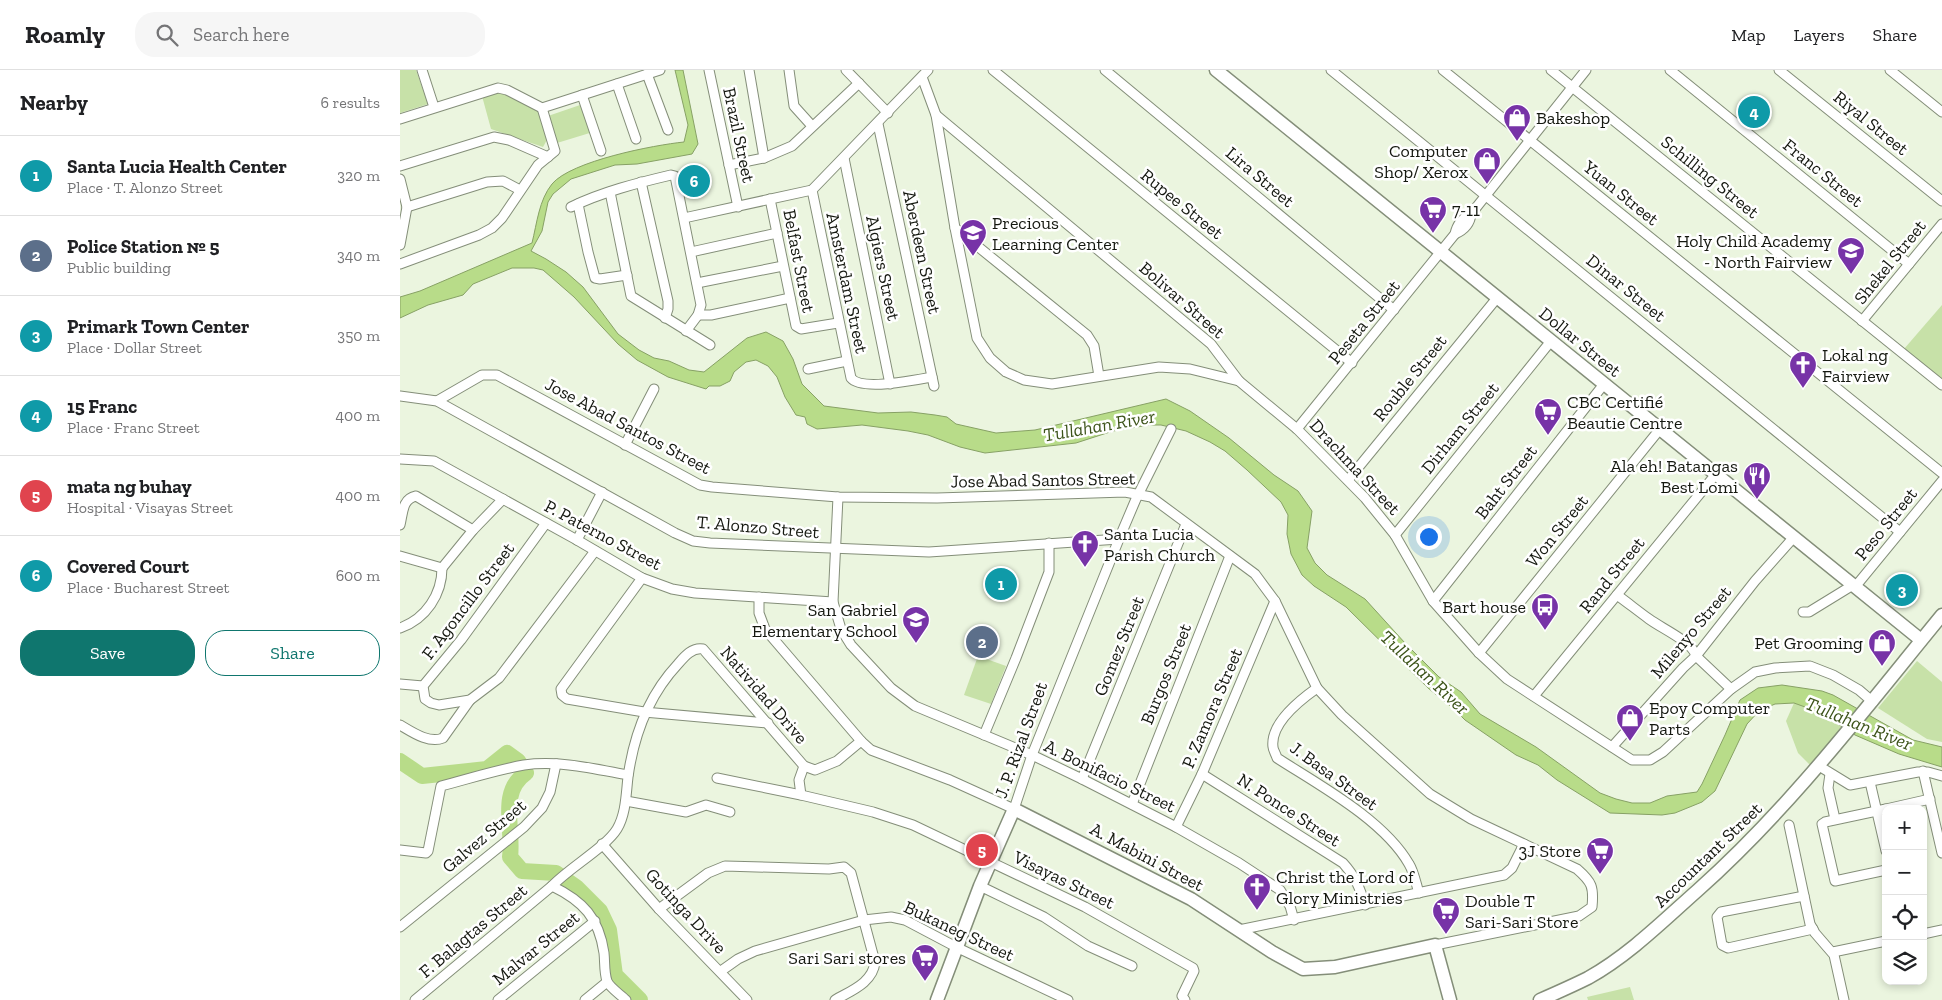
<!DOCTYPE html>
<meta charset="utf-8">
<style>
body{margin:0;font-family:"Zilla Slab",serif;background:#f6f6f6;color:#202124}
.controls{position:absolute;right:15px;bottom:15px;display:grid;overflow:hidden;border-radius:10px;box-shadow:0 2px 8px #0003}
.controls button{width:45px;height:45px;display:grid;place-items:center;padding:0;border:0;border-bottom:1px solid #e0e0e0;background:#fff;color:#202124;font:25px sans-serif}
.you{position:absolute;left:1028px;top:466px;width:18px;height:18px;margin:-12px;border:4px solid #fff;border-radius:50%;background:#1a73e8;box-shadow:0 0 0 8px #1a73e833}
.badge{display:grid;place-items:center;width:32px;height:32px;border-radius:50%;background:#0f766e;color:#fff;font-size:16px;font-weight:700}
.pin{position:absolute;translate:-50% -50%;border:2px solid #fff;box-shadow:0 1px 5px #0006}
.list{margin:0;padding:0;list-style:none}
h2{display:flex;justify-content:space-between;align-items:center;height:65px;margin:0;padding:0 20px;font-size:21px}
h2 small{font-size:16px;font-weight:400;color:#757577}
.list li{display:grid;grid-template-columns:32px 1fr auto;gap:15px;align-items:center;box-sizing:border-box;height:80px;padding:0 20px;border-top:1px solid #e0e0e0}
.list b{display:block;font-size:19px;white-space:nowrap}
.list p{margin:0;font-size:16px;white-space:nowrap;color:#757577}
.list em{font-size:16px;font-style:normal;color:#757577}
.actions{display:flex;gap:10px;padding:15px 20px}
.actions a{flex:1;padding:11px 0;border:1px solid #0f766e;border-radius:20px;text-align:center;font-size:18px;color:#0f766e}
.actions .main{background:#0f766e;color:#fff}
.icon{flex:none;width:28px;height:28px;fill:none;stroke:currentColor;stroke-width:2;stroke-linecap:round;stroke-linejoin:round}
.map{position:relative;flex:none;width:1542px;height:930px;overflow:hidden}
header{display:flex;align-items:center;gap:30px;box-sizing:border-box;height:70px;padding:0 25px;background:#fff;border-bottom:1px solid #e0e0e0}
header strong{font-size:24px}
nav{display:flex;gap:28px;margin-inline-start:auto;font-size:18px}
.search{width:350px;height:45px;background:#f6f6f6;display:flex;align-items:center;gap:12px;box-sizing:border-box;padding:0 18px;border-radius:20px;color:#757577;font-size:19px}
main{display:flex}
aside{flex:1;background:#fff}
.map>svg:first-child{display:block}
</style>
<header>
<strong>Roamly</strong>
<div class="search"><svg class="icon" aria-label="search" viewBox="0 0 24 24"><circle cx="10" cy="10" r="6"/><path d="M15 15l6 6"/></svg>Search here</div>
<nav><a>Map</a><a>Layers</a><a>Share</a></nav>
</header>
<main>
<aside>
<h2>Nearby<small>6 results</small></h2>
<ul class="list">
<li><span class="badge" style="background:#0f9aa8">1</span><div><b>Santa Lucia Health Center</b><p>Place · T. Alonzo Street</p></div><em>320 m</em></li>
<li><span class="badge" style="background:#5c6f8a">2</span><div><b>Police Station № 5</b><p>Public building</p></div><em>340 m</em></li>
<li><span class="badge" style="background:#0f9aa8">3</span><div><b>Primark Town Center</b><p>Place · Dollar Street</p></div><em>350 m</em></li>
<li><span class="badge" style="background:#0f9aa8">4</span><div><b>15 Franc</b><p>Place · Franc Street</p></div><em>400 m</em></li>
<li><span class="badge" style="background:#e0444e">5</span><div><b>mata ng buhay</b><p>Hospital · Visayas Street</p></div><em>400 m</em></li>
<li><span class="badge" style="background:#0f9aa8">6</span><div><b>Covered Court</b><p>Place · Bucharest Street</p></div><em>600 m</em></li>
</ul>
<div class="actions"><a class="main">Save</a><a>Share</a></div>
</aside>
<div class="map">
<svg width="1542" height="930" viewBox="0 0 1542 930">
<rect width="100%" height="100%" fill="#ebf5df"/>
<g fill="#c7e1a8">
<path d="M0,0H16L28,34L0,43Z"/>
<path d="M97,21L139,41L148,68L143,77L91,59L82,26Z"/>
<path d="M183,34L193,62L157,73L148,46Z"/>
<path d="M1542,235V309L1504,279Z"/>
<path d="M578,586L606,596L591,634L564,625Z"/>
<path d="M1517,591L1542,612V672L1527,669L1478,638Z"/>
<path d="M1394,633L1419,642L1442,657L1410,695L1398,683L1386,651Z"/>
<path d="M1230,917L1234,930H1188L1187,927Z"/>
</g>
<path fill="#b8dc89" stroke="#87a165" d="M275,0H283L298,74L292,84L237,94L215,95L171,109L153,124L148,132L142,161L131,181L146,189L166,202L183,217L218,264L239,280L254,288L269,291L289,300L304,302L347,268L366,262L383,271L393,289L402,314L424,336L478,343L511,342L535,345L547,347L556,354L596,363L635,360L766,329L790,341L829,368L874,405L898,421L912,441L907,478L915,493L927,505L965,529L1005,573L1039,607L1061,622L1080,644L1136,677L1200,723L1216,729L1232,733H1250L1267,726L1297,722L1302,714L1325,665L1340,630L1358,618L1382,615L1422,621L1433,625L1513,670L1542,677V697L1499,684L1455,665L1419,642L1394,633L1375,634L1359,641L1347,654L1315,721L1302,732L1275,743L1262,745L1210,743L1157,710L1138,695L1116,685L1065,650L1054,639L1028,618L946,537L914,516L902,505L891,484L887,464L888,445L881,432L847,400L825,381L810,372L786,361L761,355H749L713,361L676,373L585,383L560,377L528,365L508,361L462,355L417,359L407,354L405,347L396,345L385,327L377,307L368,296L356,290L346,292L334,302L330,311L320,316H309L306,319L268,307L237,290L218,274L174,227L143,200L134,198H112L73,214L63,225L28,235L0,248V227L20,221L132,173C137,153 139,130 152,114C171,91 254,75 284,72L288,55Z"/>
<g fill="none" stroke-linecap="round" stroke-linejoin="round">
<path stroke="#b8dc89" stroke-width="16" d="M0,691L22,706L87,699L107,683L118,691L126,703C98,722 114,759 110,787L122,801L156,803L176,817L200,841L209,860L215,905L240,930"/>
<defs>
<g id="street">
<path d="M22,0L34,37"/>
<path d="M309,0L338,137"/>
<path d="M349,0L364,88"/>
<path d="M389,0L394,36L412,56"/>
<path d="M446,0L488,43"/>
<path d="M593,0L952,293"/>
<path d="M705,0L994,240"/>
<path d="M931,0L1500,462"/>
<path d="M1043,0L1542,403"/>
<path d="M1151,0L1542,315"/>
<path d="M1270,0L1509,194"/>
<path d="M1379,0L1542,131"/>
<path d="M1490,0L1542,42"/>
<path d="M247,4L268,60"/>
<path d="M522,7L536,45L555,158L577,268L590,288L606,302L624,310L652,314L759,297L790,299L839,311L897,359L965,428L995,465L1033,531L1079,583L1107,609L1232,690H1250L1263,682L1331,619L1355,602L1375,598L1410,596L1433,605L1459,620L1473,632"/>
<path d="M217,14L236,69"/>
<path d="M182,25L201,81"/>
<path d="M536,45L811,274L839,311"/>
<path d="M0,49L98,18L107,20L142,38L260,0"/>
<path d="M478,54L534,316"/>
<path d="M444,88L490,314"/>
<path d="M329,95L364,88L392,76L459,13"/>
<path d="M0,96L94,67L109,70L148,87"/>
<path d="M0,109L7,137L0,175"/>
<path d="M241,112L268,231V239L265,248"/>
<path d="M412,120L451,308C461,321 516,310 532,307"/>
<path d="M210,122L231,226L310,275"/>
<path d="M370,129L396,256L401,259L438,253"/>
<path d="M178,134L188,182L195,208L200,209L227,205"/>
<path d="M7,137L87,112L103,111L120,120"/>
<path d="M171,137C202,122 237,113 271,105L275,106L301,235L298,245L286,261"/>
<path d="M284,148L412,120L528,0"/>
<path d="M555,158L687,265L694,276L699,306"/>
<path d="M1055,164C1064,160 1070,154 1071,144L1186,0"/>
<path d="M291,182L377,163"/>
<path d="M0,194L79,165L92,158L102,148L138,95L155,81L142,38"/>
<path d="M297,213L383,196"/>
<path d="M298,245H311L390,228"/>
<path d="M1462,251L1542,154"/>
<path d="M408,299L447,291"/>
<path d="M0,326L37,331L275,463L293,471L310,473L529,482L719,469"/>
<path d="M37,331L82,305H97L300,415L312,417L438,427L537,428L725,422L751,427L855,504L875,531L917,618L942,645L1030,724L1071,749L1177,799C1192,812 1194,817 1192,837L1179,846L1035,875"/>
<path d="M897,359L1055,164C1057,154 1062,148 1071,144"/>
<path d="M225,375L254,319"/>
<path d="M0,389L34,391L177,470L242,508L272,519L295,523L433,532"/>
<path d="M948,410L1097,228"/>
<path d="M438,427L433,532L441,559L451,575L491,618L515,636L632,685L682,709L776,757L839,793L880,820L890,836L894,850"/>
<path d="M146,453L61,570L23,616L25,629L31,633L39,635L70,630L99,608L195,481"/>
<path d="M0,455C3,443 2,429 16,426L73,460"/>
<path d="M995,465L1151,271"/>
<path d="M177,470L202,422"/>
<path d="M0,486L42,498"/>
<path d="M42,498L73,460L103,429"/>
<path d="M242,508L161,619L162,625L167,629L244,642L368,653"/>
<path d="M1455,517L1542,411"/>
<path d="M1217,525C1228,533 1238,541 1249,549C1261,558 1293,572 1296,586L1331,619"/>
<path d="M359,527V543L365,559L461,671L471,680L550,710L614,739L632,685L719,469L736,429L771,359"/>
<path d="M1033,531L1204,314"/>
<path d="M1403,542H1409L1453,515"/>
<path d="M0,558C26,549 42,524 42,498"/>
<path d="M1079,583L1260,359"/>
<path d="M0,614L23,616"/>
<path d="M917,618C900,630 870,654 873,677C873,680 876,684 877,688C919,715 984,750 1009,794C1014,802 1016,814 1019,823"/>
<path d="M1134,626L1316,404"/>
<path d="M0,655C12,662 29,674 43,668L70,630"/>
<path d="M584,665L616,588L649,502V473"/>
<path d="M1212,677L1283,598L1296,586L1355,511L1394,467"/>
<path d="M1419,696L1450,715L1518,702H1528L1542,706"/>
<path d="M1523,701L1542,783"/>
<path d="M802,704L943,793C955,806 960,818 965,835"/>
<path d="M1430,704L1428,718L1435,749"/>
<path d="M317,708L401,725L473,742L513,755L685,837L793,898L794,901L782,926L785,930"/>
<path d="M682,709L786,454"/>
<path d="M1470,712L1486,781"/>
<path d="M401,725L399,710L404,696"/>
<path d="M226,731L286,742L306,735L330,742"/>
<path d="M732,734L830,486"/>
<path d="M1486,739L1425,752L1422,754L1435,811L1486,800"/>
<path d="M1486,739L1530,729"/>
<path d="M1389,755L1410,854L1415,863L1434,885L1444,930"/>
<path d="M776,757L802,704L875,531"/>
<path d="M202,774L259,839L347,930"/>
<path d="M0,780L26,783L28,781L41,716C68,709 96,700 124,695C159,690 195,699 228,705"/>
<path d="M152,816C183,831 199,848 204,883C205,892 204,902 207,911C209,917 221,925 226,930"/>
<path d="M580,816L644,847L688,876L732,896"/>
<path d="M1404,826L1321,842L1317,847L1322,875L1328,878L1413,859"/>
<path d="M259,839L308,803L325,796L429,799L444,797L451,803L475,892C473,913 450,921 435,930"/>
<path d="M0,857L124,757L142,738L150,722L156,694"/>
<path d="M839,860L1104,805L1112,798L1124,774"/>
<path d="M1523,864L1542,860"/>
<path d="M1433,882L1486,871"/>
<path d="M321,901L338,889L355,881L464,850L491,847L505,850L558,878L668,930"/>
<path d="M15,930L152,816C169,798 206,777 217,759C226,744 226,724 228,707C234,664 248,626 278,594C284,587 292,577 303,579L404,696L415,700L437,691L461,671"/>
<path d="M98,930L195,851"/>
<path d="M185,930L207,912"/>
</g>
<g id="secondary">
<path d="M816,0L1521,570"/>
<path d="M537,930L580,816L614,739L791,829L872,882L903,899L935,897L1035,875L1050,930"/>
<path d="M1140,930C1156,923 1172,916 1188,908C1229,885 1263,851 1298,820C1390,738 1464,640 1542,545"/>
</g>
</defs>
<use href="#street" stroke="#848e79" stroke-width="11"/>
<use href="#secondary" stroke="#848e79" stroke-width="15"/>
<use href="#street" stroke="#fff" stroke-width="9"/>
<use href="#secondary" stroke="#fff" stroke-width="12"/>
</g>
<defs>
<symbol id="shop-pin" viewBox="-11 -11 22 30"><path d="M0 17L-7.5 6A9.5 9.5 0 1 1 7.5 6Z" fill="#7733a7" stroke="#fff"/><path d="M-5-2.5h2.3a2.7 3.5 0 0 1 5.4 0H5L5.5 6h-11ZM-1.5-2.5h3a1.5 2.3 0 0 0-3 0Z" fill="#fff"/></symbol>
<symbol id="supermarket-pin" viewBox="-11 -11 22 30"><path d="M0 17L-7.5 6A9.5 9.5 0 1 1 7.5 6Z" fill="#7733a7" stroke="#fff"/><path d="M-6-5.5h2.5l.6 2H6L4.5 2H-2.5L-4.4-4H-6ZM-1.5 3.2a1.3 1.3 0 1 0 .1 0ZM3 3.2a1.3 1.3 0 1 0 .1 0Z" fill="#fff"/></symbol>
<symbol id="school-pin" viewBox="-11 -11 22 30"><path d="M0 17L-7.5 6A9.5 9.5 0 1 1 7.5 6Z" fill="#7733a7" stroke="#fff"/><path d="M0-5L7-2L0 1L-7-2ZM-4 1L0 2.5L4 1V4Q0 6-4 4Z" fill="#fff"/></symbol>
<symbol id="church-pin" viewBox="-11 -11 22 30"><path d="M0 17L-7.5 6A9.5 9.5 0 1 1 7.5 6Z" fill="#7733a7" stroke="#fff"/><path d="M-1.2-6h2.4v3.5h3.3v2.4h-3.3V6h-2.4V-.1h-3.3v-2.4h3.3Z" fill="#fff"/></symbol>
<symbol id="restaurant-pin" viewBox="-11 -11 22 30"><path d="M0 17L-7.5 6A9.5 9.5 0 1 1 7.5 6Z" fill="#7733a7" stroke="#fff"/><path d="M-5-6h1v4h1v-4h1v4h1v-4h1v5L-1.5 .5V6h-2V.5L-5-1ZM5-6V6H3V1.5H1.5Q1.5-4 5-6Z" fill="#fff"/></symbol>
<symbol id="bus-pin" viewBox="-11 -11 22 30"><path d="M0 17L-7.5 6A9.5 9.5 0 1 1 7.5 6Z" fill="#7733a7" stroke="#fff"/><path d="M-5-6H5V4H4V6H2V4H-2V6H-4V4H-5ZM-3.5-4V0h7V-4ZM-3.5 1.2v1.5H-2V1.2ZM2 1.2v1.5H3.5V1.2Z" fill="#fff"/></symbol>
</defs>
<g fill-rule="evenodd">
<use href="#shop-pin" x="1101" y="32" width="32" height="43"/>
<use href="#shop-pin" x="1071" y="75" width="32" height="43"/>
<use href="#supermarket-pin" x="1017" y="124" width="32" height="43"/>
<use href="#school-pin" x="557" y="147" width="32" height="43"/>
<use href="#school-pin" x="1435" y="165" width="32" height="43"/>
<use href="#church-pin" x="1387" y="279" width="32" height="43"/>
<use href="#supermarket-pin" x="1132" y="326" width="32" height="43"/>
<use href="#restaurant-pin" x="1341" y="390" width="32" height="43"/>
<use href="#church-pin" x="669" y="458" width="32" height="43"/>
<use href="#bus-pin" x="1129" y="521" width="32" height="43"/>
<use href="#school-pin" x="500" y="534" width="32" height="43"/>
<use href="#shop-pin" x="1466" y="557" width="32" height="43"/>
<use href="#shop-pin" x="1214" y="632" width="32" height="43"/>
<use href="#supermarket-pin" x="1184" y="765" width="32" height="43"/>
<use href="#church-pin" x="841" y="801" width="32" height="43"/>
<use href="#supermarket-pin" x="1030" y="825" width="32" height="43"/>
<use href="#supermarket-pin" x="509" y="872" width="32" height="43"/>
</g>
<g text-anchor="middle" stroke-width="5" stroke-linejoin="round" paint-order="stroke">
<g font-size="18" fill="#151810" stroke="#fff" text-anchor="start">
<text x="1136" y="54">Bakeshop</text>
<text x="1068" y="87" text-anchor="end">Computer<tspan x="1068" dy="21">Shop/ Xerox</tspan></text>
<text x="1052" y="146">7-11</text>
<text x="592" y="159">Precious<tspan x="592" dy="21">Learning Center</tspan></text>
<text x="1432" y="177" text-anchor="end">Holy Child Academy<tspan x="1432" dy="21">- North Fairview</tspan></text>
<text x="1422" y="291">Lokal ng<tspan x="1422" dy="21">Fairview</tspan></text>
<text x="1167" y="338">CBC Certifié<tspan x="1167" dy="21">Beautie Centre</tspan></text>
<text x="1338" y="402" text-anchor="end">Ala eh! Batangas<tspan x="1338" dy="21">Best Lomi</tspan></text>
<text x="704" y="470">Santa Lucia<tspan x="704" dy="21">Parish Church</tspan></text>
<text x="1126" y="543" text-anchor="end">Bart house</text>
<text x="497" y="546" text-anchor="end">San Gabriel<tspan x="497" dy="21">Elementary School</tspan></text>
<text x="1463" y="579" text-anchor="end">Pet Grooming</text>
<text x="1249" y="644">Epoy Computer<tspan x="1249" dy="21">Parts</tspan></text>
<text x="1181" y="787" text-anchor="end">3J Store</text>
<text x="876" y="813">Christ the Lord of<tspan x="876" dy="21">Glory Ministries</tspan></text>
<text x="1065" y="837">Double T<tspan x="1065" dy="21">Sari-Sari Store</tspan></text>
<text x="506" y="894" text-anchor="end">Sari Sari stores</text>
</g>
<g font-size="18" fill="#151810" stroke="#fff">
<text transform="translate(1471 53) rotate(39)" y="6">Riyal Street</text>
<text transform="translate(339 65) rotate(78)" y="6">Brazil Street</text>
<text transform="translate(1423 103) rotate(39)" y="6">Franc Street</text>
<text transform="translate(860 107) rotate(40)" y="6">Lira Street</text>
<text transform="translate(1310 107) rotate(39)" y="6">Schilling Street</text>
<text transform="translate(1221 123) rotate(39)" y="6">Yuan Street</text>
<text transform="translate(782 134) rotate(39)" y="6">Rupee Street</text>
<text transform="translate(522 182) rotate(78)" y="6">Aberdeen Street</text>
<text transform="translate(399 191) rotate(79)" y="6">Belfast Street</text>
<text transform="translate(1490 192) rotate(-51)" y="6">Shekel Street</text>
<text transform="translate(483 198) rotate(78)" y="6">Algiers Street</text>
<text transform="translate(447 213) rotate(78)" y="6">Amsterdam Street</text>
<text transform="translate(1226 218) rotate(39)" y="6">Dinar Street</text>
<text transform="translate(782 230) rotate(41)" y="6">Bolivar Street</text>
<text transform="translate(964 252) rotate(-51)" y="6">Peseta Street</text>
<text transform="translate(1180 272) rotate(39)" y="6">Dollar Street</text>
<text transform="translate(1010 308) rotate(-51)" y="6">Rouble Street</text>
<text transform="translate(228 356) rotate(28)" y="6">Jose Abad Santos Street</text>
<text transform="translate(1060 358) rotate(-51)" y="6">Dirham Street</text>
<text transform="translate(955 397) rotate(47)" y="6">Drachma Street</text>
<text transform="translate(643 410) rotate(-1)" y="6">Jose Abad Santos Street</text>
<text transform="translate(1106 412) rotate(-52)" y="6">Baht Street</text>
<text transform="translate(1486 454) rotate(-51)" y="6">Peso Street</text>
<text transform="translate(358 457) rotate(5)" y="6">T. Alonzo Street</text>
<text transform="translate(1157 461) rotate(-51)" y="6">Won Street</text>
<text transform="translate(203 465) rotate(28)" y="6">P. Paterno Street</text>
<text transform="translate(1212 505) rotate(-51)" y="6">Rand Street</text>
<text transform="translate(68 531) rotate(-53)" y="6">F. Agoncillo Street</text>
<text transform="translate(1291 562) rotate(-50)" y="6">Milenyo Street</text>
<text transform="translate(719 576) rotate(-68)" y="6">Gomez Street</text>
<text transform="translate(766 604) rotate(-68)" y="6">Burgos Street</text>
<text transform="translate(364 625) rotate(49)" y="6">Natividad Drive</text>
<text transform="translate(812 638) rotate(-67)" y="6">P. Zamora Street</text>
<text transform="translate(621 670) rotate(-70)" y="6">J. P. Rizal Street</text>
<text transform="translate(710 706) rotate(26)" y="6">A. Bonifacio Street</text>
<text transform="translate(934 706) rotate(36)" y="6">J. Basa Street</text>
<text transform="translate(889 740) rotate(33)" y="6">N. Ponce Street</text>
<text transform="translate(84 766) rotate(-40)" y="6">Galvez Street</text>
<text transform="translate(1308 785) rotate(-44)" y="6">Accountant Street</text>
<text transform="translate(747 787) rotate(28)" y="6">A. Mabini Street</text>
<text transform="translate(664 810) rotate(26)" y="6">Visayas Street</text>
<text transform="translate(286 841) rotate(47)" y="6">Gotinga Drive</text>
<text transform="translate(73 861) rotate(-40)" y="6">F. Balagtas Street</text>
<text transform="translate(559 861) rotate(25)" y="6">Bukaneg Street</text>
<text transform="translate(136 878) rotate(-39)" y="6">Malvar Street</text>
</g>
<g font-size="19" font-style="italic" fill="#3c5319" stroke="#fff">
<text transform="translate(699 355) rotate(-10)" y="7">Tullahan River</text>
<text transform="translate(1025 602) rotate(43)" y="7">Tullahan River</text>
<text transform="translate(1459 653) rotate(22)" y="7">Tullahan River</text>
</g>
</g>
</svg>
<div class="controls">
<button>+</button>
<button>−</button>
<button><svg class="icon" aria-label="locate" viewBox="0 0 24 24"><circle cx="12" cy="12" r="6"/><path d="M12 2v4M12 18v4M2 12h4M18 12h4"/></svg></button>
<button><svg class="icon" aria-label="layers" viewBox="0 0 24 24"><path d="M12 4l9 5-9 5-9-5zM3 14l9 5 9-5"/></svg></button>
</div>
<div class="you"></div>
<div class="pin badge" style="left:601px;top:514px;background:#0f9aa8">1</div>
<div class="pin badge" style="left:582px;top:572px;background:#5c6f8a">2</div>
<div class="pin badge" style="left:1502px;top:520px;background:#0f9aa8">3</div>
<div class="pin badge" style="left:1354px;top:42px;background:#0f9aa8">4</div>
<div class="pin badge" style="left:582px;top:780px;background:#e0444e">5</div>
<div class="pin badge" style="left:294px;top:111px;background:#0f9aa8">6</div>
</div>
</main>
